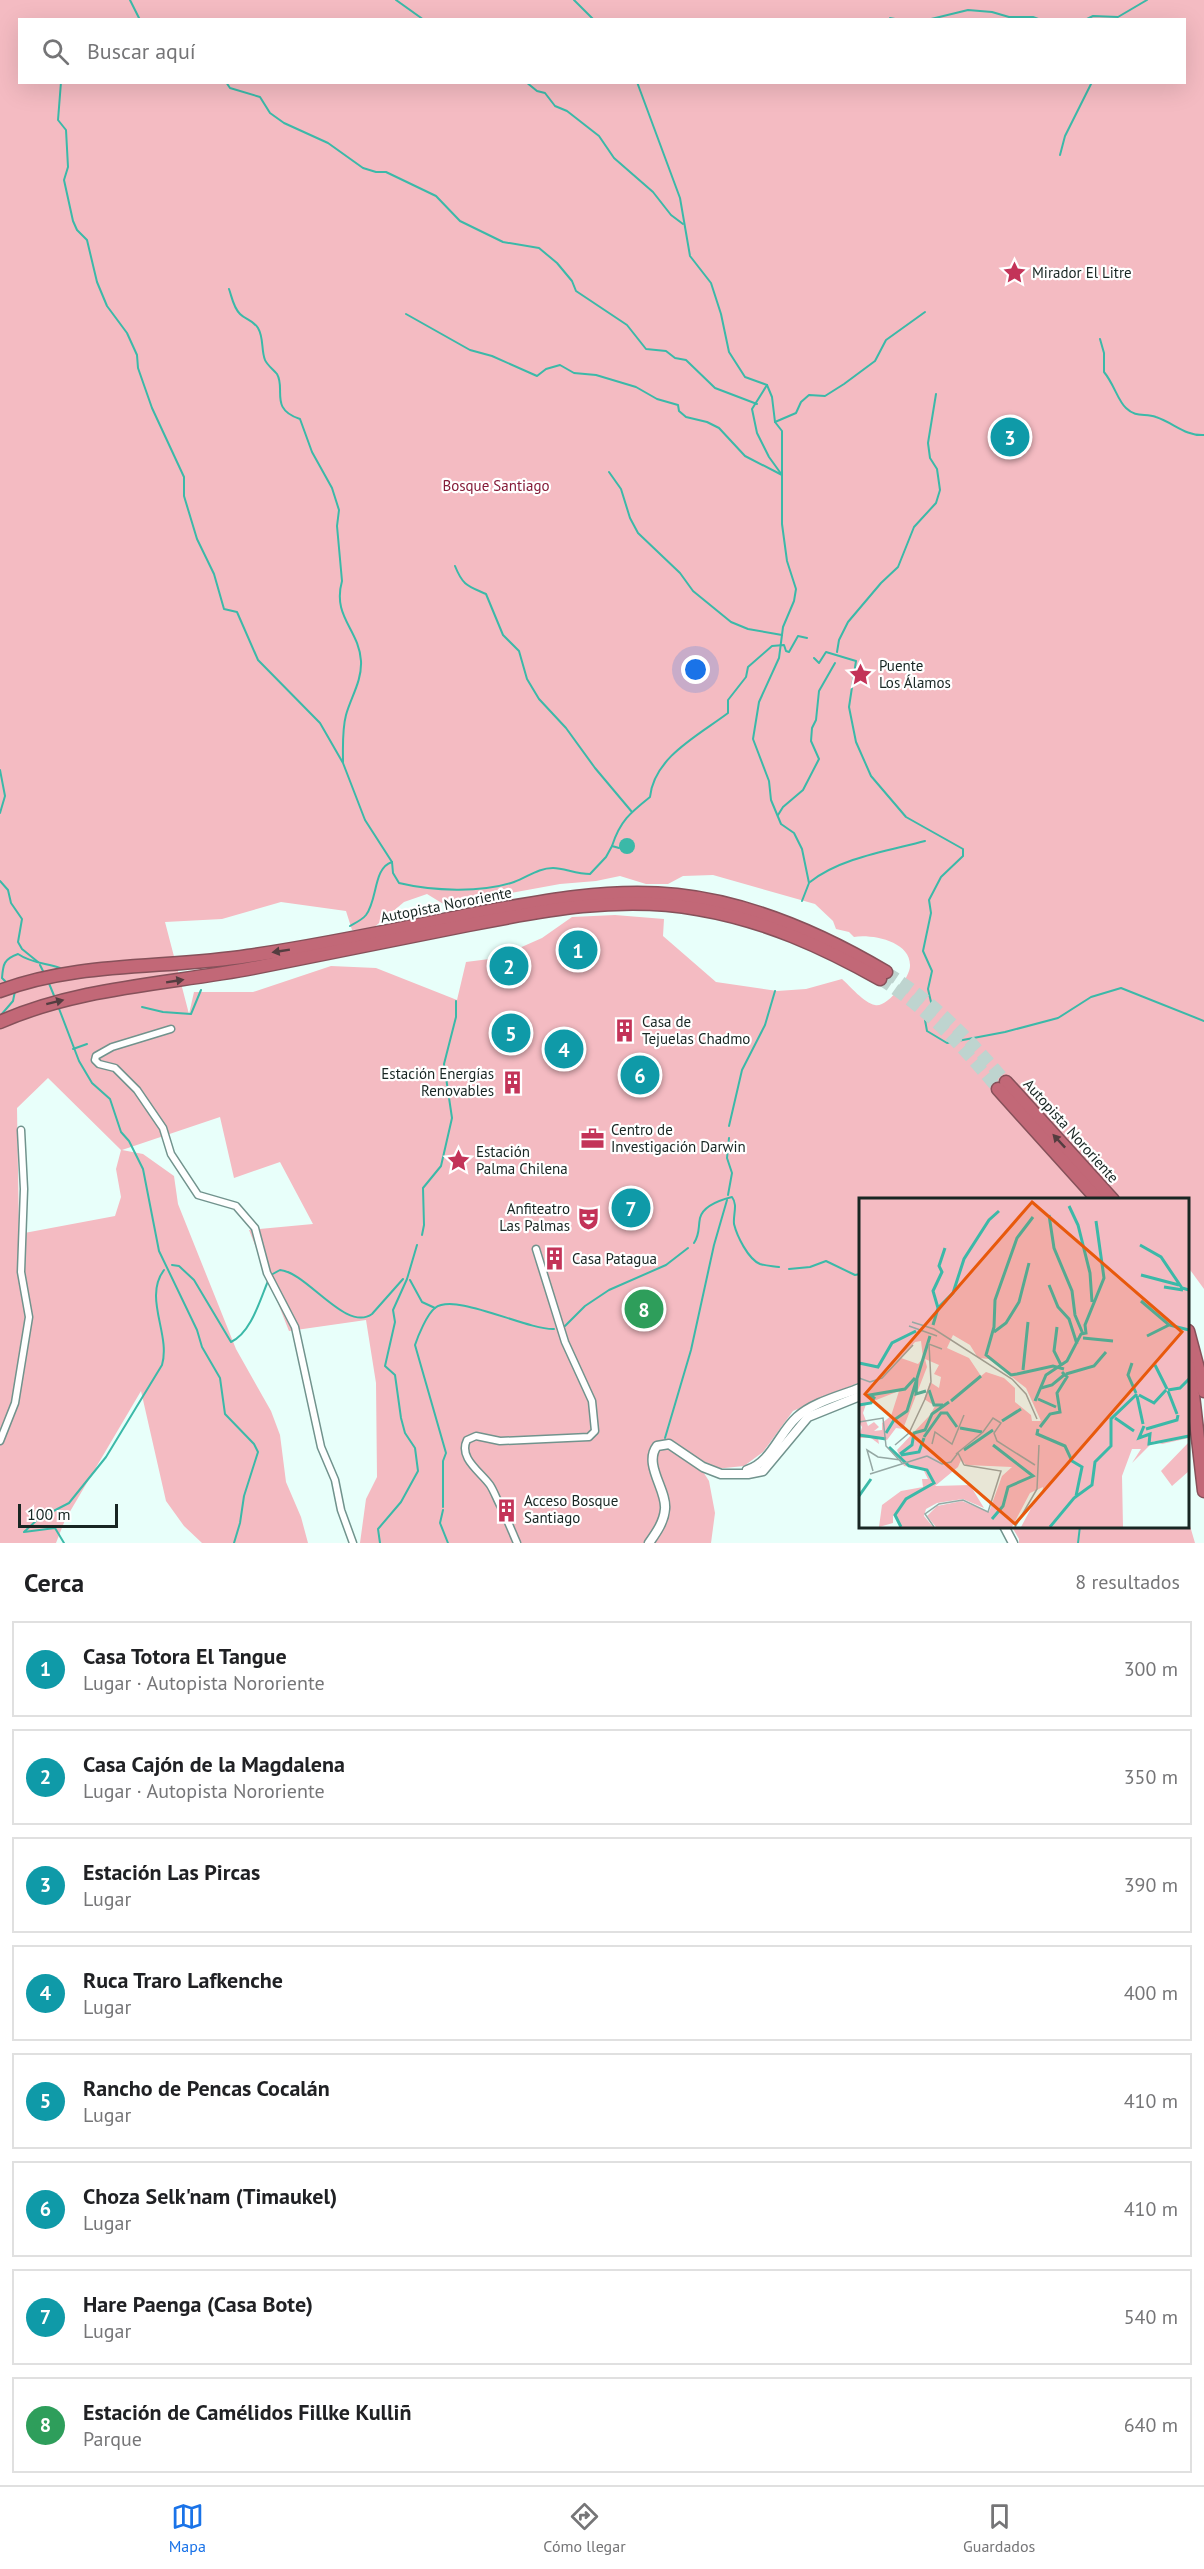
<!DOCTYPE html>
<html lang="es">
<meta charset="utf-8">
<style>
body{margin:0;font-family:"PT Sans",sans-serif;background:#f6f6f6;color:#202124}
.scale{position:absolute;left:18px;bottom:15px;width:100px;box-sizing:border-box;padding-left:6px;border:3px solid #182623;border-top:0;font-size:16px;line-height:21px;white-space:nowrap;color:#182623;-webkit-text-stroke:4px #fff;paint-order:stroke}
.you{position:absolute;left:696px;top:670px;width:21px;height:21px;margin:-15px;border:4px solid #fff;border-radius:50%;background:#1a73e8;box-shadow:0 0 0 9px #1a73e833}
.badge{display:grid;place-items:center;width:39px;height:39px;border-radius:50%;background:#1a73e8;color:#fff;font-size:20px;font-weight:700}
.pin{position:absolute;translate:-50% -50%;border:3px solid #fff;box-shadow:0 2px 6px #0006}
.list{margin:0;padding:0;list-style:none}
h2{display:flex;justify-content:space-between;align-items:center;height:78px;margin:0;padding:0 24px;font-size:26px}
h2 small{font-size:20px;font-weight:400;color:#757577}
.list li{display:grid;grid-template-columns:39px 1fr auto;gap:18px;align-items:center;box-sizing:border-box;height:96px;margin:0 12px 12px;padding:0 12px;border:2px solid #e0e0e0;border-radius:0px}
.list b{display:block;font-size:22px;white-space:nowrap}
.list p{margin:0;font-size:20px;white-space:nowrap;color:#757577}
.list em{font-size:20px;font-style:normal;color:#757577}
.icon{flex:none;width:33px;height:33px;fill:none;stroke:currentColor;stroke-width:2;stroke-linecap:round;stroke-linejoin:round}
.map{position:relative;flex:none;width:1204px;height:1543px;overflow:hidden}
.search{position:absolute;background:#fff;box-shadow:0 6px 24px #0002;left:18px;right:18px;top:18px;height:66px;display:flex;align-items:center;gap:15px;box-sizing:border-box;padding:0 21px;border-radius:0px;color:#757577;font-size:22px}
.sheet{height:942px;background:#fff}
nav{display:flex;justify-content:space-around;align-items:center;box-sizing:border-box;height:84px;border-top:2px solid #e0e0e0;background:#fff;font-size:16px;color:#757577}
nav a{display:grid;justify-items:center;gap:3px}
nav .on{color:#1a73e8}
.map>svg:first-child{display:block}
</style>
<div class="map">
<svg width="1204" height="1543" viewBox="0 0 1204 1543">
<rect width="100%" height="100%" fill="#e8fffa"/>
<g fill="#f4bbc2" fill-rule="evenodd">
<path d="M0,0H1204V1289L1188,1267V1200H860V1382L793,1411L763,1452L744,1466L715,1469L693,1456L709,1481L715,1513L711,1543H360L366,1499L377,1477L376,1383L366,1320L289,1331L249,1230L313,1224L280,1162L234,1178L220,1117L122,1150L143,1154L174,1176L178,1204L236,1349L271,1411L280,1435L286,1482L301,1517L308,1543H202L184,1526L166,1501L141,1391L65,1520L56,1543H0ZM20,20H1184V82H20ZM713,875L815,904L833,921L836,929L849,932L854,937C871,934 911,941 910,966C910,977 888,1008 875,1005C864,1003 850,986 842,979L806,989L777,991L716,982L663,936L664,919L615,915L572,917L542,938L497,958L466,962L457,1000L376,968L331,966L253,992H194L189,1014L165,922L222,919L281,902L346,911L352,930L372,929L404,902L427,894L445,905L560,884L596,881L620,876L646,884H668L683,876ZM48,1078L121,1150L116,1169L121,1197L115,1216L19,1234L17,1108Z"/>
<path d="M1188,1519L1195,1543H1019V1539L1012,1527L1188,1526Z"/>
</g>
<circle fill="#3bb9a8" cx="627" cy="846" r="8"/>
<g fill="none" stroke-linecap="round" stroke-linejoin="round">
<g stroke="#3bb9a8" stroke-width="2">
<path d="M130,0L140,20"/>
<path d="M396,0L424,20"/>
<path d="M574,0L594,20"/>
<path d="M890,18L900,20"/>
<path d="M927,20L968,10L992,12L1009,17H1033L1041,20"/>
<path d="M1085,20L1093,16L1118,17L1147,0"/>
<path d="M61,82L58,120L66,130L68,167L64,180L73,221L77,230L87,240L97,282L107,306L127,333L137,355L138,368L152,408L184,477V496L197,539L214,574L224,609L237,612L258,660L320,723L343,763L365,820L392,862"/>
<path d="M226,82L230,88L260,97L270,113L284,123L328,143L363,168L376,172H386L436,196L460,221L503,242L539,248L557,263L572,281L576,291L627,325L646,349L666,351L675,358L686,360L715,388L757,404"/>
<path d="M526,82L537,91L545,93L555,106L567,111L599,136L614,158L653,192L671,215L683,224"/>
<path d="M637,82L680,198L690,256L711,283L721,314L729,352L745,377L767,385L752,409L757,433L769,457L782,475V524L787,561L796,589L794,601L783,627L779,658L759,702L753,739L769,781L771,800L781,824L794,833L802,849L809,883L802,901"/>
<path d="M1060,155L1065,136L1092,82"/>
<path d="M229,289C232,297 233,307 240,314C246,320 253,320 258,328C264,338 261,350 265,360C267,365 273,369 277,374C286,389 269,409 300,419L312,452L332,488L339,510L337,526L342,581C332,617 359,629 361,661C362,681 351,697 346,715C342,730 343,747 343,762"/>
<path d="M406,314L470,350L492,356L537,376L546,369L560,365L574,373L596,375L636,387L657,399L678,405L679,411L686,417L707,422L719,428L745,456L782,475V431L775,422L772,397L767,385"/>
<path d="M1100,339L1104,353V372C1114,384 1118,401 1126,408C1136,418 1145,413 1156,417C1174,423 1185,436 1204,435"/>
<path d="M775,422L796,413L801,402L809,395L825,396L844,384L875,361L886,340L925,312"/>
<path d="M609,472L621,489L630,518L638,533L680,573L693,591L731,622L748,629L782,635"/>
<path d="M455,566C463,586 468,586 486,594L503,635L519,651L527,679L539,699L566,728L595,768L632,812"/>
<path d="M837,652L839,640L848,622L881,583L898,567L914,527L936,503L940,490L937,469L930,458L928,443L936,394"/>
<path d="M814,658L819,663L826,652L856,661L849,707L856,742L871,776L906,817L963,849V856L941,877L929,900L931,913L923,951L932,971L928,989L931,1002"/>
<path d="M0,770L5,796L0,813"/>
<path d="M778,815L783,807L803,790L819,759L811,741L812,728L816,720L819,691L835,663"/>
<path d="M619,848L612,846C620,821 630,813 650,797C654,757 699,735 728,713V700L746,677L748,667L772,646L784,645L786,651L789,652L798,636L807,638"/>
<path d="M392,862L393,873L399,883C432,891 482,893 514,882C528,877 538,868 553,868C564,868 576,874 590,874L606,857L612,846"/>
<path d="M0,881L8,890L11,903L22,919L18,942L22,949L38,962"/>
<path d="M810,882C840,858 887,851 925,841"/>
<path d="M350,926C355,923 362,920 366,915C378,899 373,868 392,862"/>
<path d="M40,965L44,973"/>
<path d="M48,981L55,998"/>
<path d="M9,985L2,978C3,964 4,959 18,954C31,963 45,963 60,968"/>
<path d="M58,1006L79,1061L92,1083L110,1099L121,1132L129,1141L143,1169L159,1251L197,1330L202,1347L220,1378L225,1414L254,1444L258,1452L244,1496L240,1523L234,1543"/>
<path d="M142,1007L163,1012L191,1014L201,990"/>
<path d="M0,1016L13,1001L15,991"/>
<path d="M927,1016L925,1020L927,1031L947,1043L1005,1032L1058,1018L1091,997L1121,988L1204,1021"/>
<path d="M73,1049L87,1044"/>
<path d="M729,1126L742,1070L765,1025L775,991"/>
<path d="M728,1195L732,1173L727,1158L729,1138"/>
<path d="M422,1235L424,1225L423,1188L441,1166L452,1118L444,1064L456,1017V1001"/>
<path d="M694,1243C700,1234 698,1228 700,1218C703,1206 720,1200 732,1197C738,1205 733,1214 734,1224C737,1236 748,1259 760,1264C766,1266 773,1266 779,1267"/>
<path d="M172,1265L179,1266L194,1280L231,1342C251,1333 260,1300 268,1281"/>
<path d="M789,1269L810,1267L826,1261L855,1275L860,1274"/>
<path d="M271,1275L280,1270C307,1272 346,1333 372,1314L403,1279"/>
<path d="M410,1280L422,1302L435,1308"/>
<path d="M565,1326L585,1306L609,1290L666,1265L688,1248"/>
<path d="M665,1438L691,1350L714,1245L727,1200"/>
<path d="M443,1507V1461L446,1453L415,1345C418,1336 427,1314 435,1308C455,1292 526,1330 554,1329"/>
<path d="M443,1510L440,1523L448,1543"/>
<path d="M64,1543L55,1528L24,1532L38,1519L69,1503L106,1457L162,1365C171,1334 143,1298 164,1270"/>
<path d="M380,1543L378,1529L401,1502L418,1471L415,1448L405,1433L401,1418L395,1375L385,1366L395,1322L393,1310L407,1279L417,1245"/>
<path d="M1078,1543L1080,1526"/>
</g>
<g stroke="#bed4cf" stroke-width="12" stroke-dasharray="12 6" stroke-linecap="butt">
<path d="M886,972C934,1002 970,1039 1006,1082"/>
<path d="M880,979C927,1009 963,1047 998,1089"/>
</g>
<defs>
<g id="minor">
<path d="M171,1029L112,1047L96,1056L95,1060L99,1064L115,1068L137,1090L163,1128L171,1154L198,1195L236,1206L255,1228L267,1273L295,1327L321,1447L335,1480L341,1510L353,1543"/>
<path d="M0,1441L15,1403L29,1317L21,1272L24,1189L21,1130"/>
<path d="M501,1507C497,1500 494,1491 490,1485C481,1472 458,1458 467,1440L476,1436L500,1441L589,1437L595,1431L592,1401L565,1342L536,1249"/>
<path d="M505,1515L517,1543"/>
</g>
<g id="tertiary">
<path d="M747,1470C771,1463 779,1433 797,1417C814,1402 840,1396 860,1388"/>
<path d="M1004,1526L1013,1543"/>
<path d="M649,1543C656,1533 664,1522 665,1509C667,1490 643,1464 657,1446L669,1444L703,1467L721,1474H748L763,1471L808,1417L860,1396"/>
</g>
<g id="motorway">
<path d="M0,991C79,961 166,969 248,956C324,945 398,929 473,914C541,901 608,888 677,895C752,903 822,934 886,972"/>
<path d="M0,1022C79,987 169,984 253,968C325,954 396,939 468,925C544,910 620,895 698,909C764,920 823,947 880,979"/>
<path d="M1006,1082L1113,1200"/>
<path d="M998,1089L1098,1200"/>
<path d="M1188,1331L1204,1391"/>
<path d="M1188,1366L1193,1395L1204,1491"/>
</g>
</defs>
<use href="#minor" stroke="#71938d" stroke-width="9"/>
<use href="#tertiary" stroke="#71938d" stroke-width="11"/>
<use href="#motorway" stroke="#86515a" stroke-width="15"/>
<use href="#minor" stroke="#fff" stroke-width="6"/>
<use href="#tertiary" stroke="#fff" stroke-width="8"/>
<use href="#motorway" stroke="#c26877" stroke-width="12"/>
</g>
<defs><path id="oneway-solid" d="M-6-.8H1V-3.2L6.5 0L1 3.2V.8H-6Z" transform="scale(1.5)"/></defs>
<g fill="#543d40">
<use href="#oneway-solid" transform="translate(281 951) rotate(171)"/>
<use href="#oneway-solid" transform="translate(175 981) rotate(-9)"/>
<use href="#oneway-solid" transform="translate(55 1002) rotate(-14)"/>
<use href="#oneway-solid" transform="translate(1059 1141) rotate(-133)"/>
</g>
<defs>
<symbol id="sight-bare" viewBox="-9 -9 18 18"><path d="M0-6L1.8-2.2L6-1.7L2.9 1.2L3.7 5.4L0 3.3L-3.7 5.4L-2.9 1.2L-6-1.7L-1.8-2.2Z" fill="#c33358" stroke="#fff" stroke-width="2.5" paint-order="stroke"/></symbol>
<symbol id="building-bare" viewBox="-9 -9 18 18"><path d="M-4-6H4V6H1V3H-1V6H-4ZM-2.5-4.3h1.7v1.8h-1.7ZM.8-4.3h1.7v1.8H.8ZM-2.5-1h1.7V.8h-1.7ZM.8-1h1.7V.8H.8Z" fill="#c33358" stroke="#fff" stroke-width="2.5" paint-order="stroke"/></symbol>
<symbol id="office-bare" viewBox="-9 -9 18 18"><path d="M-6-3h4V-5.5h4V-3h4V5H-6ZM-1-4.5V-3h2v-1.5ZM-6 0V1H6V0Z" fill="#c33358" stroke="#fff" stroke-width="2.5" paint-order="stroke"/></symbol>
<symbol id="theatre-bare" viewBox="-9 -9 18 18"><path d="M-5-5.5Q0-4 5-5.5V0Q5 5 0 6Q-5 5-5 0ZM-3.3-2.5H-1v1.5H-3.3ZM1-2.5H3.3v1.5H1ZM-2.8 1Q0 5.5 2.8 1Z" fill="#c33358" stroke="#fff" stroke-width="2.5" paint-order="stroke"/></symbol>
</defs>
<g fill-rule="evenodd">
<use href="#sight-bare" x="998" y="256" width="33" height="33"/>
<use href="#sight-bare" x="844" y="658" width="33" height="33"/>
<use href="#building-bare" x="608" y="1014" width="33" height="33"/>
<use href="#building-bare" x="496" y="1066" width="33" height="33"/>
<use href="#office-bare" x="576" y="1122" width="33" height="33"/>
<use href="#sight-bare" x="442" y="1144" width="33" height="33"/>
<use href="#theatre-bare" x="572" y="1202" width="33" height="33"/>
<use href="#building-bare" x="538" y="1242" width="33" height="33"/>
<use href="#building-bare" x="490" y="1494" width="33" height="33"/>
</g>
<g text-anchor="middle" stroke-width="4.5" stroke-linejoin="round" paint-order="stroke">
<g font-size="15" fill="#182623" stroke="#fff" text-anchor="start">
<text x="1032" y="278">Mirador El Litre</text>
<text x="879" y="671">Puente<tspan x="879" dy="17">Los Álamos</tspan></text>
<text x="642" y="1027">Casa de<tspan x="642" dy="17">Tejuelas Chadmo</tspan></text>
<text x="494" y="1079" text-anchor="end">Estación Energías<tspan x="494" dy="17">Renovables</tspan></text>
<text x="611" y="1135">Centro de<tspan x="611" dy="17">Investigación Darwin</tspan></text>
<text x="476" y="1157">Estación<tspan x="476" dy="17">Palma Chilena</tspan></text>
<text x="570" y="1214" text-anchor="end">Anfiteatro<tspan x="570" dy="17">Las Palmas</tspan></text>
<text x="572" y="1264">Casa Patagua</text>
<text x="524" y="1506">Acceso Bosque<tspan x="524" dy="17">Santiago</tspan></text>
</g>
<g font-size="15" fill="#841a37" stroke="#fff">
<text x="496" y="491">Bosque Santiago</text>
</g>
<g font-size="15" fill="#182623" stroke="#fff">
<text transform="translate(446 905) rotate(-11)" y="5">Autopista Nororiente</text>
<text transform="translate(1071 1131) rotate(48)" y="5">Autopista Nororiente</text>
</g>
</g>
<g transform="translate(859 1198)">
<rect width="330" height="330" fill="#e8fffa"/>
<path d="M0,1H330V240L303,246L295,243L273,265L282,251H273L263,278L264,329H193L214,303L191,329H162L177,301L183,297L184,289L171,295L153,329H77L68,318L78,308L103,303L130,314L143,278L153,269L107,267L102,262L99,269L76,288L111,287L125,310L104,301L78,305L67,311L65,318L74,329H43L35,317L45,306L34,318V325L20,329L23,307L42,293L64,289L63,281H69L64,271L45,268L38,252L71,217L76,208L65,201L71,184L80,190L82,179L75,176L80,167L66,161L68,169L44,231L37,230L28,242L19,240L20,246L12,240H0L3,229L0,224ZM94,137L111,147L119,160L130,161L167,190L182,223H173L172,217L156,204V190L145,180L127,174L122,178L110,160L88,150ZM62,143L64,160L59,166L42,160L56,144ZM40,193L32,218L23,225V232L15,233L20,229L15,224L9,228L4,215L7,206ZM330,244V273L313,288L302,273Z" fill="#f4bbc2" fill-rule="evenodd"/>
<path fill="none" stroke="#3bb9a8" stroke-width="3" d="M210,8L219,27L231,75L233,104M190,17L195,50L213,93L216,117L224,136M281,47L302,59L323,90L330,92M282,77L320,87M190,87L199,109L210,121L218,146M305,89L324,92M282,103L310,127L330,132M79,110L74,93L83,74L80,68L86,50M74,127L79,110L94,95L105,61L130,22L140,13M198,129L195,153L202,167M135,134L147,125L160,104L170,65M288,138L310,127M224,140L254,143M0,165L19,169L33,145L57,133M273,165L269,177L277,195M296,167L308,191M164,172L169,124M158,176L152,177L127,157L135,129L136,102L158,40L174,19M158,176L194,168L205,171M207,176L235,168L247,154M58,180L57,196L67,193M182,190L193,187L205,177M70,192L75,207H84M309,192L321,190L330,181M309,193L318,216M280,197L295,205L307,192M278,198L284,226M179,201L197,209M92,203L122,178M176,203L187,177L208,163L222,136L227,135L226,127L245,80L237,23M0,207L12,205L15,200L11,197L46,191L56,180M256,220L275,233M143,223L162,211M285,228L280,240L291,236L290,246L330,238M181,229L191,216L201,214L198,195L208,179L203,174M101,230L123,234M179,231L178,236L206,248L213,263L223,269L217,298M287,231L318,222L319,217M27,235L35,222L48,213L71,138M0,237L27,241M65,239L82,215H88L98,229M30,249L50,268L68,272L75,285L47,301L36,317L42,329M105,252L134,232M41,256L53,247L55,235L66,232L73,216L90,204M42,257L60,254L65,240M0,298L12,281M133,321L144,308L149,289L174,278L134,247M191,329L215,300L233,287L236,264L252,248V221L278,196"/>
<path fill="none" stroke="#95a8a4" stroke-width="1.5" d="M53,124L75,131L153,181L167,196L178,221M50,128L78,138M0,180L11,184L23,180L54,147M0,224L24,220L27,248L44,266M73,246L76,234L93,246L105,217M36,247L50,235L66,201L72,184L70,146L83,151M97,256L124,234L134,220L142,225L135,235L138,243L176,267M68,258L83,266L92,264L99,255L105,267M14,273L8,252L19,259L42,262M11,276L68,258M75,329L66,316L80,306L104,302L129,314L142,273L105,267M156,329L178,291L180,247"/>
<path fill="#e8590c" fill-opacity="0.15" stroke="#e8590c" stroke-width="3" d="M173,4L323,134L156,326L6,196Z"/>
<rect width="330" height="330" fill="none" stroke="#182623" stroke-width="3"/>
</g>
</svg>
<div class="scale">100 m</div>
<div class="you"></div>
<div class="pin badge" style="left:578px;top:950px;background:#0f9aa8">1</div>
<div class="pin badge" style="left:509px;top:966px;background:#0f9aa8">2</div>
<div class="pin badge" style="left:1010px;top:437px;background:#0f9aa8">3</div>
<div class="pin badge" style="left:564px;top:1049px;background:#0f9aa8">4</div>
<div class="pin badge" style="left:511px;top:1033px;background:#0f9aa8">5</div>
<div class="pin badge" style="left:640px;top:1075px;background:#0f9aa8">6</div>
<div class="pin badge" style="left:631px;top:1208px;background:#0f9aa8">7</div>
<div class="pin badge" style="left:644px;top:1309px;background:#2e9e5b">8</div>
<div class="search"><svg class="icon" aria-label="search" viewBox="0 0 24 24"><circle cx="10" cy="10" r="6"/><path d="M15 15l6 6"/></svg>Buscar aquí</div>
</div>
<section class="sheet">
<h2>Cerca<small>8 resultados</small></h2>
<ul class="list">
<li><span class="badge" style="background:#0f9aa8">1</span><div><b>Casa Totora El Tangue</b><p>Lugar · Autopista Nororiente</p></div><em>300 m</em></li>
<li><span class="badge" style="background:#0f9aa8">2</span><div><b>Casa Cajón de la Magdalena</b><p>Lugar · Autopista Nororiente</p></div><em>350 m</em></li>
<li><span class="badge" style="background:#0f9aa8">3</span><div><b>Estación Las Pircas</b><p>Lugar</p></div><em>390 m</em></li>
<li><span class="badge" style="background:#0f9aa8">4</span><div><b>Ruca Traro Lafkenche</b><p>Lugar</p></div><em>400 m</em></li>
<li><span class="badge" style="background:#0f9aa8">5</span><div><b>Rancho de Pencas Cocalán</b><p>Lugar</p></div><em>410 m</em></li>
<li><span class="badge" style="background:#0f9aa8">6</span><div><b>Choza Selk'nam (Timaukel)</b><p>Lugar</p></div><em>410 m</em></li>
<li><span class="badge" style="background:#0f9aa8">7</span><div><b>Hare Paenga (Casa Bote)</b><p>Lugar</p></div><em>540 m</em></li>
<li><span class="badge" style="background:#2e9e5b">8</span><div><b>Estación de Camélidos Fillke Kulliñ</b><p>Parque</p></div><em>640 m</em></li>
</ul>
</section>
<nav>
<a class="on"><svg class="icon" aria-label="map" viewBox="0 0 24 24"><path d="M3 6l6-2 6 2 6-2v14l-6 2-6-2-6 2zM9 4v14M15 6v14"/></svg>Mapa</a>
<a><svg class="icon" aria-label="directions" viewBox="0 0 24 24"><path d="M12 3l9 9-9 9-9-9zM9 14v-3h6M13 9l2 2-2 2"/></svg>Cómo llegar</a>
<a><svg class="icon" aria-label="saved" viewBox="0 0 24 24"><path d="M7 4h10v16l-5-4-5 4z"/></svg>Guardados</a>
</nav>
